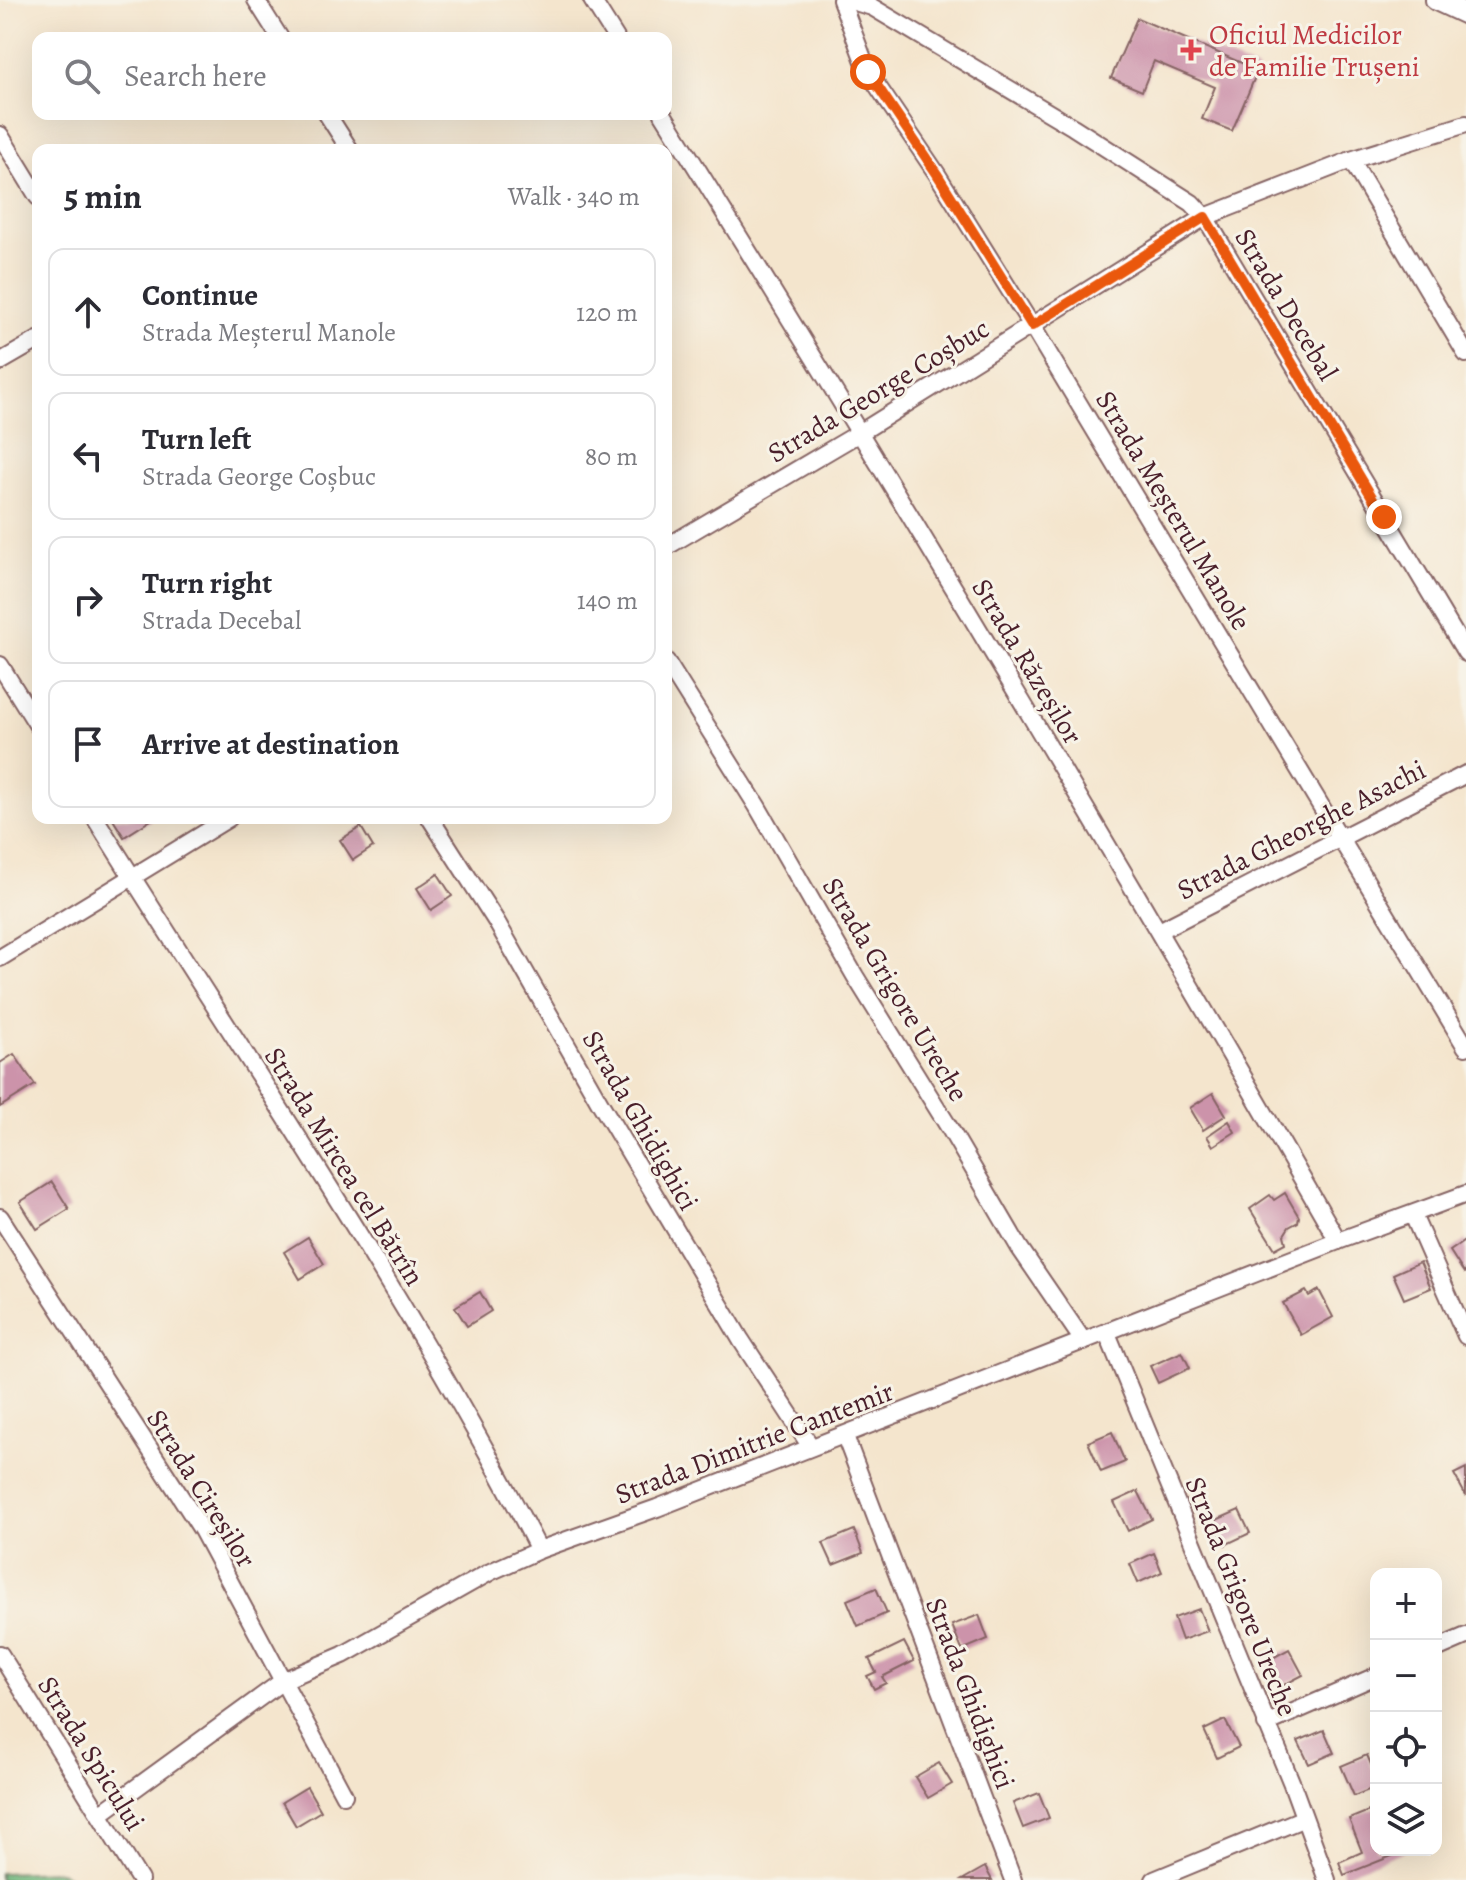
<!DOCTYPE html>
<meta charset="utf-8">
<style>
body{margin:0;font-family:Alegreya,serif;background:#f2f2f3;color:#2b2b33}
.controls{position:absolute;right:24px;bottom:24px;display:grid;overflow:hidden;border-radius:16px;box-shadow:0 8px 32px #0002}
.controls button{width:72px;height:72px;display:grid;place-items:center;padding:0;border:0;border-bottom:2px solid #e1e1e2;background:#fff;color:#2b2b33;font:40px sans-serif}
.stop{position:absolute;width:24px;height:24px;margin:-18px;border:6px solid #ea580c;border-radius:50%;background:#fff}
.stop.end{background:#ea580c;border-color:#fff;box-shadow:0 2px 8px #0008}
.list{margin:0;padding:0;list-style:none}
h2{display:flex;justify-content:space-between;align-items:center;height:104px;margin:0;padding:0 32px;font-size:34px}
h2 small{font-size:26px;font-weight:400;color:#7c7c81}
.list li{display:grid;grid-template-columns:52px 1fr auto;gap:24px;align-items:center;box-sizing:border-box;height:128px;margin:0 16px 16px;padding:0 16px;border:2px solid #e1e1e2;border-radius:16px}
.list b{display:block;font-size:30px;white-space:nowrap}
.list p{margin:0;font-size:26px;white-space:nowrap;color:#7c7c81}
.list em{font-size:26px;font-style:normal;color:#7c7c81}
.icon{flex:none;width:44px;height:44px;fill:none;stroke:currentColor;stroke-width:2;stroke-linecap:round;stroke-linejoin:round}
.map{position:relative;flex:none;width:1466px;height:1880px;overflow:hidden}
.search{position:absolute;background:#fff;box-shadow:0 8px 32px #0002;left:32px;top:32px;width:640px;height:88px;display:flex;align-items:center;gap:20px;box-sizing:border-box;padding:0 28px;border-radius:16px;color:#7c7c81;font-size:30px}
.panel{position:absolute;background:#fff;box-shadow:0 8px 32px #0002;left:32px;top:144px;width:640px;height:680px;border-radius:16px}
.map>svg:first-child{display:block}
</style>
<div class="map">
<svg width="1466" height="1880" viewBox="0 0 1466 1880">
<rect width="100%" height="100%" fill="#f7f3e8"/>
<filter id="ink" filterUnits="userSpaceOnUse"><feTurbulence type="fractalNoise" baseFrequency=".0125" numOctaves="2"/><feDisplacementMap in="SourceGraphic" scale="16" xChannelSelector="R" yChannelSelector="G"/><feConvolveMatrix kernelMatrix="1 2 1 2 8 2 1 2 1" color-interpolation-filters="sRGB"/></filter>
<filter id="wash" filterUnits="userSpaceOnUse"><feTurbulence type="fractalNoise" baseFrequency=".006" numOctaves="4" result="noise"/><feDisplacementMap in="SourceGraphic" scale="32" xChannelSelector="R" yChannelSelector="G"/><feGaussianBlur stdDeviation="1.8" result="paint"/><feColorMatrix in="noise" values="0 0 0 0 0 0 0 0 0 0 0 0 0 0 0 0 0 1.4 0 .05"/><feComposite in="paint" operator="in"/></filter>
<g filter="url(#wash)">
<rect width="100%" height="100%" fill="#f4e5cd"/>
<path fill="#73ba80" stroke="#5e6c56" stroke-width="2" d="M61,1871L74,1880H0V1873Z"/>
<g id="blocks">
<g fill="#cc93aa">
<path d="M1137,18L1258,70L1232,131L1202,119L1215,87L1154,61L1142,91L1111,78Z"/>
<path d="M112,818H150L151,820L124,837Z"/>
<path d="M361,827L373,847L353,860L340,840Z"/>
<path d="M438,874L452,896L431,910L417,888Z"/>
<path d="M14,1054L35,1085L0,1107V1063Z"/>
<path d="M1213,1093L1226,1115L1203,1130L1190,1108Z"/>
<path d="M1229,1121L1235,1132L1213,1146L1207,1136Z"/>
<path d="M52,1182L69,1209L37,1229L20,1202Z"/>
<path d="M1285,1193L1299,1217L1298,1222L1289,1227L1284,1235L1286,1243L1275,1249L1250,1209L1270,1195L1274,1200Z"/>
<path d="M308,1237L324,1264L300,1279L284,1252Z"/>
<path d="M1466,1240V1271L1464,1273L1450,1251Z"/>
<path d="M1420,1262L1431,1288L1404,1299L1393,1274Z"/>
<path d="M1319,1290L1333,1317L1301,1335L1283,1303L1306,1291L1309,1296Z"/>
<path d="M480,1292L491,1311L467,1326L455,1307Z"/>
<path d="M1182,1352L1190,1368L1158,1383L1150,1366Z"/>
<path d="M1112,1432L1125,1462L1101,1472L1088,1442Z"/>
<path d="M1466,1468V1496L1454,1474Z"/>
<path d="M1138,1491L1152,1519L1128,1531L1114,1502Z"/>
<path d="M1239,1510L1250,1533L1225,1545L1214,1521Z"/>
<path d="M854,1530L863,1553L833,1565L823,1543Z"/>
<path d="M1154,1553L1162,1572L1138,1583L1130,1564Z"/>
<path d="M876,1588L887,1613L858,1626L847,1600Z"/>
<path d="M1199,1609L1208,1631L1182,1640L1174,1618Z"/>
<path d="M979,1615L988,1639L962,1650L952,1625Z"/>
<path d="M904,1642L914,1661L882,1677L886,1683L874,1689L867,1676L876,1672L869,1659Z"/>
<path d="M1289,1649L1303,1675L1280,1687L1267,1661Z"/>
<path d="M1225,1720L1239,1747L1217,1758L1204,1730Z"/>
<path d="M1324,1730L1334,1753L1309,1764L1298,1741Z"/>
<path d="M1367,1755L1376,1776V1787L1354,1796L1341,1766Z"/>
<path d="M939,1763L952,1784L928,1798L915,1777Z"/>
<path d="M307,1787L321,1811L296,1826L282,1802Z"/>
<path d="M1039,1793L1049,1818L1023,1828L1013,1803Z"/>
<path d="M1376,1808V1850H1407L1344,1875L1339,1862L1362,1852L1349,1819Z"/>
<path d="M985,1867L992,1880H962Z"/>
</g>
</g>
</g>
<g filter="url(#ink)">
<use href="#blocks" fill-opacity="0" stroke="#866464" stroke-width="2"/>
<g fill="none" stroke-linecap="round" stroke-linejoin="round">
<defs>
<g id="minor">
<path d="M256,0L280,38"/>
<path d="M592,0L616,38"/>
<path d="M841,0L868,72L937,174L1032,326L1466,1047"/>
<path d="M848,0L872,7L1073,127L1192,203L1205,217L1466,653"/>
<path d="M327,114L350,150"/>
<path d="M663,114C895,486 1120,861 1338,1241"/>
<path d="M0,135L38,197"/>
<path d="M1351,160L1466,354"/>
<path d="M0,362L38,340"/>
<path d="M666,547L861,432L1205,217L1351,160L1466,124"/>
<path d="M666,661L757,806L855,976L950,1129L1019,1247L1084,1342"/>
<path d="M0,665L38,726"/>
<path d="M95,818C246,1060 409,1296 539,1550"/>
<path d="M430,818L496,921L600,1103L741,1340L811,1447"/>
<path d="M1159,931L1466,774"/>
<path d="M0,958L229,818"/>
<path d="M1413,1215L1466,1336"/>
<path d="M0,1217L202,1530L344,1795"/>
<path d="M1107,1333L1292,1784L1327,1880"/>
<path d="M845,1436L1013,1880"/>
<path d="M1436,1649L1466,1636"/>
<path d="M0,1654L140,1880"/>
<path d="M1266,1724L1376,1676"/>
<path d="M100,1814L284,1680L343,1655L490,1572L539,1550L657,1508L1338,1241L1466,1194"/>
<path d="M1154,1880L1302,1819"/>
</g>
<path id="tertiary" d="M1436,0L1466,14"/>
</defs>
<use href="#minor" stroke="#866464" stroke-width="20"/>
<use href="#tertiary" stroke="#866464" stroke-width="24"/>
<use href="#minor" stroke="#fff" stroke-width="16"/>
<use href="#tertiary" stroke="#fff" stroke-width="20"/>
</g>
</g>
<g fill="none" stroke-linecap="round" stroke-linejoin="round" filter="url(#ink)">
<path stroke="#ea580c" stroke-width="10" d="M868,72L937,174L1032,326L1205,217L1384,517"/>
</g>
<path fill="#e0444e" stroke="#f7f3e8" stroke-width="3" d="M1187 38h8v8h8v8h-8v8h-8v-8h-8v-8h8z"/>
<g text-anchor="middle" stroke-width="6" stroke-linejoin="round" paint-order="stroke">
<g font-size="28" fill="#be3a42" stroke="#f7f3e8" text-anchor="start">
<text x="1209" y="44">Oficiul Medicilor<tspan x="1209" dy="32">de Familie Trușeni</tspan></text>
</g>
<g font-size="28" fill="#4a1f2b" stroke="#f7f3e8">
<text transform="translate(1287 304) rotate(59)" y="10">Strada Decebal</text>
<text transform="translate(878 390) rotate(-31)" y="10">Strada George Coșbuc</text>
<text transform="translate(1174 510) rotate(59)" y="10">Strada Meșterul Manole</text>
<text transform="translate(1028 661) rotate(59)" y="10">Strada Răzeșilor</text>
<text transform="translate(1301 829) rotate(-27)" y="10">Strada Gheorghe Asachi</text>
<text transform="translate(896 989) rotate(59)" y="10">Strada Grigore Ureche</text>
<text transform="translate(641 1120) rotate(60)" y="10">Strada Ghidighici</text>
<text transform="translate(345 1166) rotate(58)" y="10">Strada Mircea cel Bătrîn</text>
<text transform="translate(754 1442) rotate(-21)" y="10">Strada Dimitrie Cantemir</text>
<text transform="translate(202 1488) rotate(58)" y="10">Strada Cireșilor</text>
<text transform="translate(1242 1596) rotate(68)" y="10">Strada Grigore Ureche</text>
<text transform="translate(971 1693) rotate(69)" y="10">Strada Ghidighici</text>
<text transform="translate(92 1753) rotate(58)" y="10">Strada Spicului</text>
</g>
</g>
</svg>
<div class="controls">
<button>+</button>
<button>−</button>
<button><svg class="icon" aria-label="locate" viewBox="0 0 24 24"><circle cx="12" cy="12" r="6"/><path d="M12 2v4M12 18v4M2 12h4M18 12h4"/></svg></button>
<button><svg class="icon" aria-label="layers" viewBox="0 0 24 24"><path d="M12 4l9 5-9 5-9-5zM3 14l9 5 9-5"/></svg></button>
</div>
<div class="stop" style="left:868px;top:72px"></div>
<div class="stop end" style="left:1384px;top:517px"></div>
<div class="search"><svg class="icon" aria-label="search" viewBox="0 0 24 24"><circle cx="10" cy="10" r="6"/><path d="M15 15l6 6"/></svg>Search here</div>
<section class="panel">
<h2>5 min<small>Walk · 340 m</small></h2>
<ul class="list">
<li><svg class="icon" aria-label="ahead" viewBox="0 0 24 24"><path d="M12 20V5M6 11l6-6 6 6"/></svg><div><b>Continue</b><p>Strada Meșterul Manole</p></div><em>120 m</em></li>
<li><svg class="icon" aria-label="left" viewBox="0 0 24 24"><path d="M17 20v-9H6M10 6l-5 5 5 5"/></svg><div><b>Turn left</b><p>Strada George Coșbuc</p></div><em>80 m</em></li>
<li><svg class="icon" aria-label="right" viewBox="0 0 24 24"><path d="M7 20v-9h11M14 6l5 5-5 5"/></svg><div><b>Turn right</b><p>Strada Decebal</p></div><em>140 m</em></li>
<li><svg class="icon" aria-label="arrive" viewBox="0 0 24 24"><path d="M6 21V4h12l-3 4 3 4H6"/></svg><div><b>Arrive at destination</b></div></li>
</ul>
</section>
</div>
